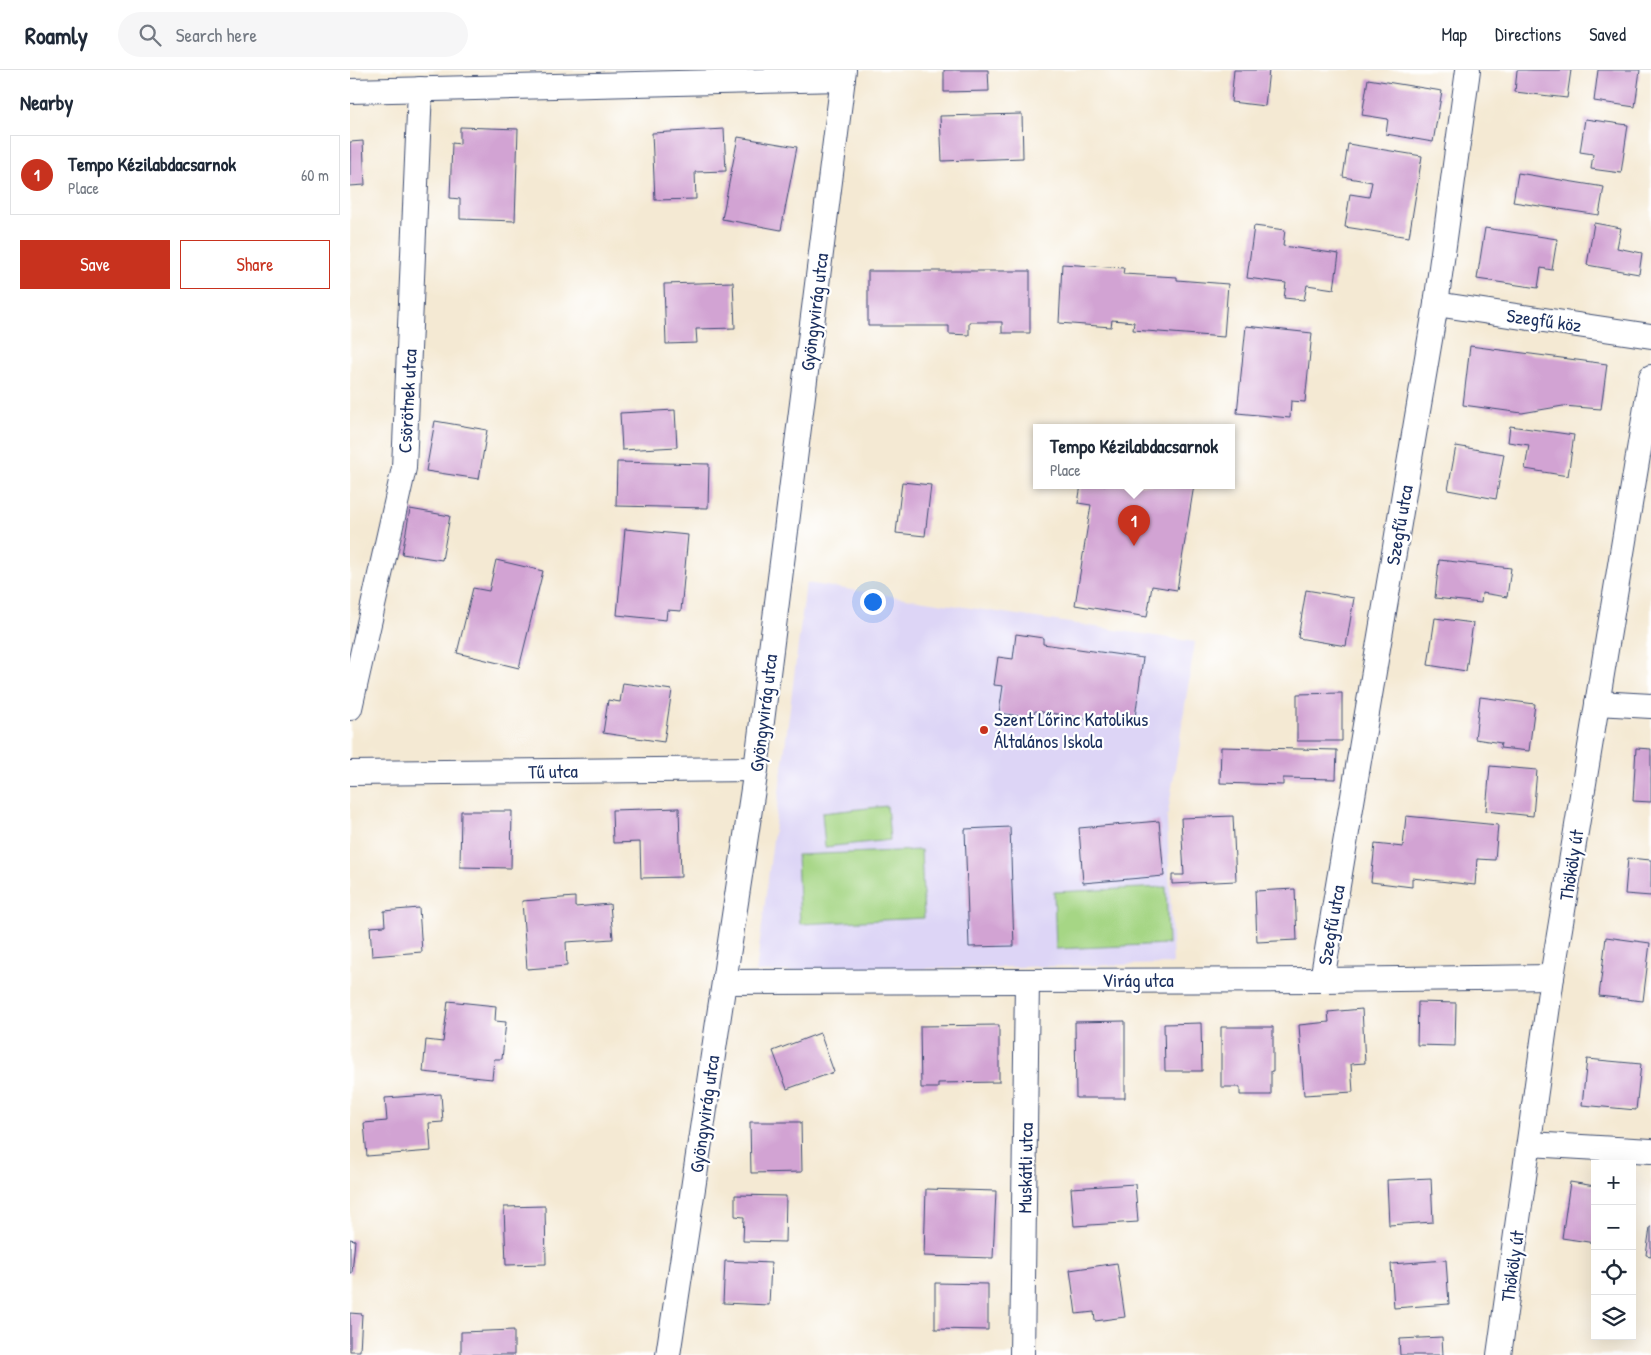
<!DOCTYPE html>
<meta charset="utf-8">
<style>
body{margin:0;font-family:"Patrick Hand",sans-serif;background:#f6f6f7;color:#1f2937}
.controls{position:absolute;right:15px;bottom:15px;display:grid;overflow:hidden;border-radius:0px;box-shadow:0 5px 20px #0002}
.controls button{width:45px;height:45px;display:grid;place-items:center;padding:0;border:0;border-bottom:1px solid #e0e1e3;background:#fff;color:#1f2937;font:25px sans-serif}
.you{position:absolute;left:522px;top:531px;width:18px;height:18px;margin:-12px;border:4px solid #fff;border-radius:50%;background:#1a73e8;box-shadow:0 0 0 8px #1a73e833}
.badge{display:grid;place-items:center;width:32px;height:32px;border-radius:50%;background:#c8321e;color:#fff;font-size:16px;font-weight:700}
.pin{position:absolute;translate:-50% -41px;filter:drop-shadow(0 1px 2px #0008)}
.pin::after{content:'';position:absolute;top:26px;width:18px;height:15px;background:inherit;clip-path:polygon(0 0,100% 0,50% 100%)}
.popup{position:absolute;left:683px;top:354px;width:202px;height:65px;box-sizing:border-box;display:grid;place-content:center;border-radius:0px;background:#fff;filter:drop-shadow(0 1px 4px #0005);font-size:16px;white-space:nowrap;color:#747a83}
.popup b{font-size:19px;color:#1f2937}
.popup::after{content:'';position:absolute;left:50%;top:100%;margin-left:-10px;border:10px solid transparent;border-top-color:#fff}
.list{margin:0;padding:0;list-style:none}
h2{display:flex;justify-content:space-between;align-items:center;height:65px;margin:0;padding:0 20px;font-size:21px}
h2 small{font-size:16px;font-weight:400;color:#747a83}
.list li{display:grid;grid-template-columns:32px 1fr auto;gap:15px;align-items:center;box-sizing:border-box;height:80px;margin:0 10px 10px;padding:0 10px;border:1px solid #e0e1e3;border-radius:0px}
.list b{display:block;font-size:19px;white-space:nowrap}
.list p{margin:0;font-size:16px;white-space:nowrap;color:#747a83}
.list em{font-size:16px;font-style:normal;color:#747a83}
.actions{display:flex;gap:10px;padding:15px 20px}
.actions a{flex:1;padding:11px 0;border:1px solid #c8321e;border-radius:0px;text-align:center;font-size:18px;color:#c8321e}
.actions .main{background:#c8321e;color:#fff}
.icon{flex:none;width:28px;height:28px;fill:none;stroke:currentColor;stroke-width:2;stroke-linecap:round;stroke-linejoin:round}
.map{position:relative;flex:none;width:1301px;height:1285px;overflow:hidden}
header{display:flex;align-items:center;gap:30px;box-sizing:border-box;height:70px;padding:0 25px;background:#fff;border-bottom:1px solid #e0e1e3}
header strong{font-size:24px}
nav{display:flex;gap:28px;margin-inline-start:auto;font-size:18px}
.search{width:350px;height:45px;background:#f6f6f7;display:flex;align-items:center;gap:12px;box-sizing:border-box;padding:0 18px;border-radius:28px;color:#747a83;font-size:19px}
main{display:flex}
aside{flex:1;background:#fff}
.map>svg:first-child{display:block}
</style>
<header>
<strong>Roamly</strong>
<div class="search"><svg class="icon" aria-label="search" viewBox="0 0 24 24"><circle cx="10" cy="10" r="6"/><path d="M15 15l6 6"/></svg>Search here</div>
<nav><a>Map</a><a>Directions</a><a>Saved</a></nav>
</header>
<main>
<aside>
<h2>Nearby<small></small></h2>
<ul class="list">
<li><span class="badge">1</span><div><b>Tempo Kézilabdacsarnok</b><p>Place</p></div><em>60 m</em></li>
</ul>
<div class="actions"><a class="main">Save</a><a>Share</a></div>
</aside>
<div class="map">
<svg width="1301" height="1285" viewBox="0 0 1301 1285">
<rect width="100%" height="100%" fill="#fff"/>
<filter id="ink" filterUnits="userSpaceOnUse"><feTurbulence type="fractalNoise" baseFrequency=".02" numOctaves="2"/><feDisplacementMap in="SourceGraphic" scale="10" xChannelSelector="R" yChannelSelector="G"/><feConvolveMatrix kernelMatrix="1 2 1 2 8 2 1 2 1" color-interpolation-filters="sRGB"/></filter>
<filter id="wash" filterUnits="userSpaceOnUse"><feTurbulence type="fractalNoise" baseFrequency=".0096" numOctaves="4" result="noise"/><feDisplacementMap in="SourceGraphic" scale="20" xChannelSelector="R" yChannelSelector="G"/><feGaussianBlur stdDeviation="1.12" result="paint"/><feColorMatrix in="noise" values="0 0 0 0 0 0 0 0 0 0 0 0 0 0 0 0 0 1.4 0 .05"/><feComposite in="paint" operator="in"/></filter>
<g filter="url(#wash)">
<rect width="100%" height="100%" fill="#f4e9d3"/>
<path fill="#ddd5f6" d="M456,513L845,572L817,749L823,894L406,902Z"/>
<g fill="#a6d685" stroke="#608272">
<path d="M537,736L540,770L475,777L472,743Z"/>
<path d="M571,780L574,848L450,854L447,785Z"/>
<path d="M816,817L818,874L706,879L704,822Z"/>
</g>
<g id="blocks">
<g fill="#d2a3d3">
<path d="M594,0H638L639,21L594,22Z"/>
<path d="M884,0H919L915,36L881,32Z"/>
<path d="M1167,0H1221L1217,28L1165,22Z"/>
<path d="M1248,0H1290L1285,37L1244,31Z"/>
<path d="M1018,9L1092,21L1083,72L1036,64L1038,49L1012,45Z"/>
<path d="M672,44L673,88L592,91L590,46Z"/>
<path d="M1235,49L1278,55L1271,103L1241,99L1243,84L1230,82Z"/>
<path d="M110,57L168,59L165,151L110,149V129L100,128L102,73L110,74Z"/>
<path d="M374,59L376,101L345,102L346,129L305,130L302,63Z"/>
<path d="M388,67L447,77L431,160L372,149Z"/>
<path d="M13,71L15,115L0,116V72Z"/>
<path d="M998,74L1072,86L1059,167L995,157L1000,124L1019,127L1022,112L993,107Z"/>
<path d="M1168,103L1254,117L1249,145L1163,132Z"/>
<path d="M1244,153L1271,158L1267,178L1292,183L1289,204L1237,195Z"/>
<path d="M904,156L935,160L933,176L989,184L984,219L957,215L954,230L934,228L936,213L897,208Z"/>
<path d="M1135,158L1207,169L1202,200L1191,198L1188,218L1127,209Z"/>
<path d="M712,194L774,198L773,204L827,207V210L878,214L874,267L783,260L784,252L762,250L761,257L709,253Z"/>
<path d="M518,201H680V263H652V252H619V265L599,264V256H518Z"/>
<path d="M383,212L385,258L346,259L347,273L316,274L314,214Z"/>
<path d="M896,256L962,263L955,332L941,331L940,348L887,343Z"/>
<path d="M1120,276L1257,294L1251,339L1213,336L1172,343L1113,335Z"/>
<path d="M325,340L327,377L272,380L270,343Z"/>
<path d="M85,351L137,360L129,409L76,401Z"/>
<path d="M1160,356L1224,365L1218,406L1175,399L1179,375L1158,372Z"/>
<path d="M1106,376L1154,384L1146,429L1098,420Z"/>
<path d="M267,392L359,394L358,438L266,436Z"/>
<path d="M552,412L581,415L575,466L546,463Z"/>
<path d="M731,415H844L827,520L802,516L797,547L725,535L741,435L728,433Z"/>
<path d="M60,439L100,446L92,490L52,484Z"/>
<path d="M275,459L338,465L331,541L317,540L316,550L267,545Z"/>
<path d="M146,490L193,501L169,598L107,583L123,518L139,521Z"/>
<path d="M1089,490L1161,498L1157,527L1132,523L1131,533L1085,528Z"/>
<path d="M956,520L1004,528L996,576L948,568Z"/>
<path d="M1085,548L1123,553L1116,601L1078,595Z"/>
<path d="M666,564L693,568V574L793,588L784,655L685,641L682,648L649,643L653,616L644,615L648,587L663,589Z"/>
<path d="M273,613L322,620L314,672L253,663L258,630L270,632Z"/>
<path d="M992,623V671H947V624Z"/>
<path d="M1130,627L1185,634L1179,681L1150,678L1151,673L1125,669Z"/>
<path d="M871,677L987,680L986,709L933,708V715L870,713Z"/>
<path d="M1286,678L1301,679V732L1283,731Z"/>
<path d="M1140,696L1187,700L1183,746L1136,741Z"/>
<path d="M329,738L331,807L291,808L290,772L263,773L262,740Z"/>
<path d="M111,741H162L161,798L110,797Z"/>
<path d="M883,746L886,811L822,814V805H834L831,748Z"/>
<path d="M1056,746L1148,755L1145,790L1127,789L1125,815L1062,808V817L1021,812L1025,774L1053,777Z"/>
<path d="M809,751L814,806L733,813L729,758Z"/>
<path d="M660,757L664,876L619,877L615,759Z"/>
<path d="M1278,788L1301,790V826L1275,824Z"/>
<path d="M945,819L947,870L907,872L905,821Z"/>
<path d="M225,827V837L260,834L263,869L216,872L217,896L177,899L172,831Z"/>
<path d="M69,838L72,882L22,886L20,857L35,856L34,841Z"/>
<path d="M1256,867L1300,873L1293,931L1249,926Z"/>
<path d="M98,931L146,936L145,951L156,952L152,989H144L142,1009L73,1002L76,970L93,972Z"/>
<path d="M1068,932L1106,933L1105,976L1067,975Z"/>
<path d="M1012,939L1015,993L1001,994L1003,1022L954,1025L949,955L979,952L978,942Z"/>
<path d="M775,951V1028H726L725,952Z"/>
<path d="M851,953L852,1001H815L814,954Z"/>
<path d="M649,955V1012L588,1013V1018H571L570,956Z"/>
<path d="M871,957H923V1001H921V1025H890V1017H871Z"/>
<path d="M470,963L484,1002L437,1019L423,981Z"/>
<path d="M1237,989L1291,994L1286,1040L1232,1035Z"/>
<path d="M91,1024L93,1052L79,1053L81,1081L17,1086L14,1053L37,1051L35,1028Z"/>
<path d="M400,1052H451L452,1102L401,1103Z"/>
<path d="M1081,1108L1083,1152L1039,1155L1037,1110Z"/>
<path d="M1220,1112L1245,1116V1173L1212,1168Z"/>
<path d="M785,1114L788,1152L724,1156L721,1118Z"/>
<path d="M576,1119L646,1121L643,1188L574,1186Z"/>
<path d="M385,1125L436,1126L435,1172L393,1171L394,1147L385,1146Z"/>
<path d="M195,1136L196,1194L156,1195L154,1137Z"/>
<path d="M1300,1157H1301V1186L1296,1185Z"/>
<path d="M0,1169L5,1170L2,1203H0Z"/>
<path d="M1096,1190L1099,1234L1044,1238L1041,1194Z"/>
<path d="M375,1191L421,1193L419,1235L373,1233Z"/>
<path d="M767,1193L775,1247L745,1251L744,1242L726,1244L720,1200Z"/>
<path d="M585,1213L638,1214V1260L585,1259Z"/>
<path d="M0,1243L12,1244L10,1281H0Z"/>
<path d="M164,1260V1285H111V1262Z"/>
<path d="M1092,1267L1093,1285H1050L1049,1269Z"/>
</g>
</g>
</g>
<g filter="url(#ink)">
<use href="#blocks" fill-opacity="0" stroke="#3c4b70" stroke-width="1"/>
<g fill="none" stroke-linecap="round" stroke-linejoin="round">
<defs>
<g id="minor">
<path d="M0,21L493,9"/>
<path d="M1086,234L1301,266"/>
<path d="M1247,633L1301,636"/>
<path d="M0,638L54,398L70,19"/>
<path d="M0,703L406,699"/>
<path d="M972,910L1086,234L1118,0"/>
<path d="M374,912L972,910L1202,907"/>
<path d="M1179,1074L1301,1081"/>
<path d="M318,1285L406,699L494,0"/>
<path d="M672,1285L677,911"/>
<path d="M1149,1285L1202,907L1301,307"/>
</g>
</defs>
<use href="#minor" stroke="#3c4b70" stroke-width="26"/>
<use href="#minor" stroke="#fff" stroke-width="24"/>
</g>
</g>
<circle fill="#c8321e" stroke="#fff" stroke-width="2" cx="634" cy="660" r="5"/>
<g text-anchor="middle" stroke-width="4.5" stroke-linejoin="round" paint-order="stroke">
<g font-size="19" fill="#1b2f5e" stroke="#fff">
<text transform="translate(464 242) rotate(-83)" y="7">Gyöngyvirág utca</text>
<text transform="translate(1194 250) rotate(8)" y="7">Szegfű köz</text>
<text transform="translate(57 331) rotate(-87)" y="7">Csörötnek utca</text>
<text transform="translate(1049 455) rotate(-80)" y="7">Szegfű utca</text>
<text transform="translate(413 643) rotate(-83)" y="7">Gyöngyvirág utca</text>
<text transform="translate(203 701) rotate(-1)" y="7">Tű utca</text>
<text transform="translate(1221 795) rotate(-81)" y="7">Thököly út</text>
<text transform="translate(981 855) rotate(-80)" y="7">Szegfű utca</text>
<text x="788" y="917">Virág utca</text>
<text transform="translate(354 1044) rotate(-82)" y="7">Gyöngyvirág utca</text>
<text transform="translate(675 1098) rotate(-89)" y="7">Muskátli utca</text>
<text transform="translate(1162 1196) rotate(-82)" y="7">Thököly út</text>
</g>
<g font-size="19" fill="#1b2f5e" stroke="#fff" text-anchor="start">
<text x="644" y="656">Szent Lőrinc Katolikus<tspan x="644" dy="22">Általános Iskola</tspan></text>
</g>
</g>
</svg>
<div class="controls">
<button>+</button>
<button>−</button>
<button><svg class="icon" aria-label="locate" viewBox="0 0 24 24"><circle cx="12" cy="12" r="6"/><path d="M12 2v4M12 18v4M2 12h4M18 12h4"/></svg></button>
<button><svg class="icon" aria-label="layers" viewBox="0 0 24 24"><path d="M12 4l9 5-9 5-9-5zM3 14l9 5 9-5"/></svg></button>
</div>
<div class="you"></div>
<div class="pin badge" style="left:784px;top:476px">1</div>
<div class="popup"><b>Tempo Kézilabdacsarnok</b>Place</div>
</div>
</main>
